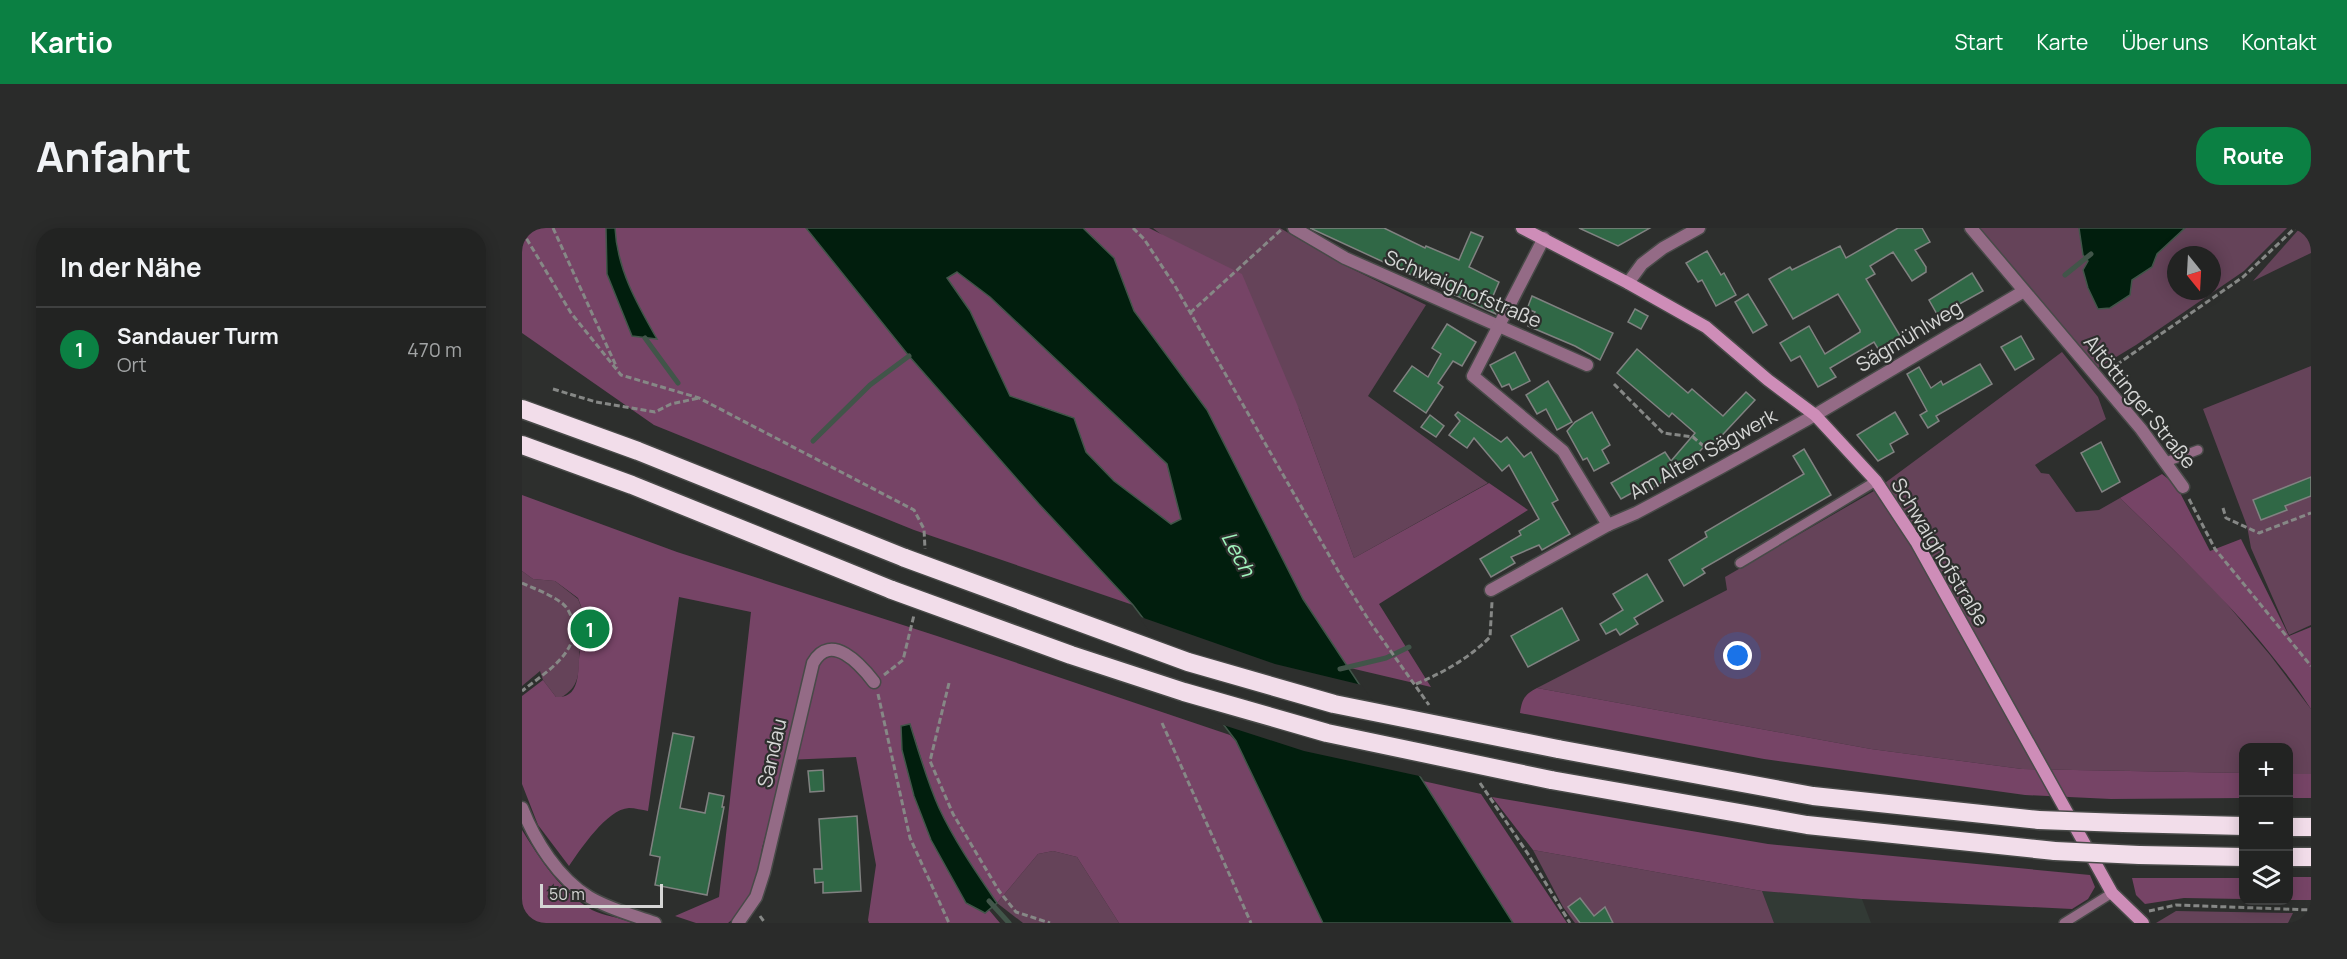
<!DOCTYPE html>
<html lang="de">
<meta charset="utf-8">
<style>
body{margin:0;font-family:Manrope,sans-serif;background:#2a2b2a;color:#f1f3f6}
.controls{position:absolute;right:18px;bottom:18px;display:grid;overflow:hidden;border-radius:12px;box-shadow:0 3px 15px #0003}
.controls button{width:54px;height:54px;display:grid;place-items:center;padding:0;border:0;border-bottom:2px solid #3f4040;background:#222322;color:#f1f3f6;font:30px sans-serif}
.compass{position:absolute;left:1645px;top:18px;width:54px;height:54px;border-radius:50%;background:#222322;box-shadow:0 3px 15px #0003;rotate:162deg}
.scale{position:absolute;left:18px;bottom:15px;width:123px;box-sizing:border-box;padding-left:6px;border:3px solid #d5d6d5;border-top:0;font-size:16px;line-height:21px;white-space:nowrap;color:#d5d6d5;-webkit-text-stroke:4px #2d2f2d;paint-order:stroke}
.you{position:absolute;left:1216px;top:428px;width:21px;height:21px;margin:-15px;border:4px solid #fff;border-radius:50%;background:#1a73e8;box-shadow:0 0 0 9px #1a73e833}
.badge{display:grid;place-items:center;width:39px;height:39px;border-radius:50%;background:#0b8043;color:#fff;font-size:20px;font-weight:700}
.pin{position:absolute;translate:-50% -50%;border:3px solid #fff;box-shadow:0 2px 6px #0006}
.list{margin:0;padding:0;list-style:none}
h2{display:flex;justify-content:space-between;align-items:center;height:78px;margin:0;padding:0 24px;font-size:26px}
h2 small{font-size:20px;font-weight:400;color:#a2a4a5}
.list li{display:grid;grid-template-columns:39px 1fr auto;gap:18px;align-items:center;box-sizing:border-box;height:84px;padding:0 24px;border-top:2px solid #3f4040}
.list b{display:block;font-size:22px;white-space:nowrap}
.list p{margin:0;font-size:20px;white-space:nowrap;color:#a2a4a5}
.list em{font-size:20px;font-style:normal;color:#a2a4a5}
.icon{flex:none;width:33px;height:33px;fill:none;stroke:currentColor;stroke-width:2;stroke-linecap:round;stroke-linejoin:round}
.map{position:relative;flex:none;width:1789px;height:695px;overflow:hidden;border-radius:24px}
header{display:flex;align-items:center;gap:36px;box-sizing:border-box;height:84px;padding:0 30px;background:#0b8043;color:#fff}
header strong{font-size:28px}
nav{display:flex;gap:33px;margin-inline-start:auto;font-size:21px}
.intro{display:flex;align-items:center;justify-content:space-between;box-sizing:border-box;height:144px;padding:0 36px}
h1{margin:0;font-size:42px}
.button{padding:15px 27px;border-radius:24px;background:#0b8043;color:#fff;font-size:21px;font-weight:700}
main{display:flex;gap:36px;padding:0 36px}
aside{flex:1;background:#222322;border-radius:24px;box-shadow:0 3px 15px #0003}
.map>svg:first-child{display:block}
</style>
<header>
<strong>Kartio</strong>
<nav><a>Start</a><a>Karte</a><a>Über uns</a><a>Kontakt</a></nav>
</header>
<div class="intro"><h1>Anfahrt</h1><a class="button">Route</a></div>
<main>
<aside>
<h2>In der Nähe<small></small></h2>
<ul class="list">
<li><span class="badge">1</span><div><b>Sandauer Turm</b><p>Ort</p></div><em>470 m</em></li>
</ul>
</aside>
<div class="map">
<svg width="1789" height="695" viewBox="0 0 1789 695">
<rect width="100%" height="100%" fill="#2d2f2d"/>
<path fill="#323a35" d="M1240,663L1340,671L1349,695H1252Z"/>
<g fill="#654359" fill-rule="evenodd">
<path d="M631,0H758L820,36L904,77L846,168L966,255L832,330L777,181L640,7Z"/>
<path d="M1453,0H1557L1561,27L1566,33L1564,38L1588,80L1608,67L1609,53L1630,39L1635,26L1663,0H1765L1722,43L1614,117L1576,140ZM1654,27H1690V63H1654Z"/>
<path d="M1778,0H1789V25L1731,53Z"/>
<path d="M1540,124L1576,169L1584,191L1513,237L1519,245L1527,246L1554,284L1577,282L1598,270L1694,363L1748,427L1785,476L1789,481V557L1767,558L1766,520H1722L1721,545L1500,541L1349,521L1015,460L1205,362L1203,349L1352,263Z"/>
<path d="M1789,138V397L1767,407L1729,320L1725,298L1681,181Z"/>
<path d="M0,343L11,351L33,353L56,371L60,381L78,400L67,418L59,421L57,424C57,445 58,459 38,470L34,469L21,452L18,443L0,458Z"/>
<path d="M1011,622L1240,663L1252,695H1053L1041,679Z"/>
<path d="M531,623L555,629L597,695H501L475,675L516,626Z"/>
<path d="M1654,683L1771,685L1766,695H1634Z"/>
</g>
<g fill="#764466">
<path d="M0,0H84L85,46L110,108L134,111L109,64L94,21L93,0H284L387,128L517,276L611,377L392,302L132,197L0,105Z"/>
<path d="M561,0H627L720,46L777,181L832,330L967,255L1006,282L857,376L909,459L824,439L781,371L685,182L612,83L592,30Z"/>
<path d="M435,44L468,69L645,236L660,291L649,297L592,253L564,224L552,190L488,168L448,83L425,50Z"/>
<path d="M1640,246L1654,257L1688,323L1719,311L1767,408L1789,399V481C1737,401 1666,336 1598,270Z"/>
<path d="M0,267L155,324L415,408L708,507L714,513L801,695H597L555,629L531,623L516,626L475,675C454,644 433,614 417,580C405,553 398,524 388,496L392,568L409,612L444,675L463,685L467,682L478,695H347L346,692L354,637L334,529L264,532L240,620L237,645L229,669L218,685L206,695H174L153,688L197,669L229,384L157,369L126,583C120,582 113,580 107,580C85,581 58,622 47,638L16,597L0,556V468L21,452L34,469C61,471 55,438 58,422L68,418L78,400L60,381L56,370L33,353L11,351L0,343Z"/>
<path d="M1015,460L1349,521L1500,541L1721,545V570L1589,571L1503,567L1242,531L998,485C1000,471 1003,466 1015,460Z"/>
<path d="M1766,546H1789V570H1767Z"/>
<path d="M901,553L959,566L1045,695H991Z"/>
<path d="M970,569L1246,616L1568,647L1573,659L1566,671L1550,681L1340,671L1240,663L1011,622Z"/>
<path d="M0,602C17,630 40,665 70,682C82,688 97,689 110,695H0Z"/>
<rect x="1767" y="649" width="22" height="23"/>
<path d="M1610,650H1721V671L1662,670L1623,676L1614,667Z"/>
</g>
<g fill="#011e0d" stroke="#415549" stroke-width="1.5" fill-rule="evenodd">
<path d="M84,0H93C95,41 115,76 135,111L110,108L85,46Z"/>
<path d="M284,0H561L592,30L612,83L685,182L781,371L901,553L991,695H801L714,513L611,377L517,276L387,128ZM435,44L468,69L645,236L659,291L649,296L592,253L564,224L552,190L488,168L448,83L425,50Z"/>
<path d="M1557,0H1663L1635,26L1630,39L1610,52L1608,67L1588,80L1576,81L1566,60L1561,42L1566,33L1561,27Z"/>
<path d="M388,496C397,525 405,553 417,580C433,614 454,644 475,675L463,685L444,675L409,612L392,568L380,522L379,498Z"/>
</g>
<path fill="#2d2f2d" d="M616,388L753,436L840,457L902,549L782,523L695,495Z"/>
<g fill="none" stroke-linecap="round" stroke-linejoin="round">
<g stroke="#415549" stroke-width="5">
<path d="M1543,47L1569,26"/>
<path d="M123,110L156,155"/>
<path d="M291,213L348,157L387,128"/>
<path d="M818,441L864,430L887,419"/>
<path d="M467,673L487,695"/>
</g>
</g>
<g fill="#306846" stroke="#808281" stroke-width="1.5">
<path d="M788,0H862L903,20L904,18L937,32L949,4L961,9L947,39L977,54L968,75L974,86Z"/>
<path d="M1057,0H1128L1096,18Z"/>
<path d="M1376,0H1400L1408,14L1393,22L1404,39V44L1390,53L1371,24L1348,38L1353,46L1344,51L1380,111L1358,124L1352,114L1308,140L1314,149L1296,159L1278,128L1269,133L1258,115L1287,98L1303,126L1338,104V102L1316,66L1271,91L1247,51L1268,39L1270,42L1318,18L1324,30Z"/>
<path d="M1185,23L1199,47L1202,45L1214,67L1194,78L1180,52L1176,54L1164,35Z"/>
<path d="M1450,45L1461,63L1416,88L1407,72Z"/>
<path d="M1226,66L1245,97L1231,105L1213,74Z"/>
<path d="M1010,68L1091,105L1078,132L1053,118L1006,98L1013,84L1005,81Z"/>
<path d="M1113,81L1126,88L1119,101L1106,94Z"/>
<path d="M925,96L954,114L940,138L931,133L916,155L921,159L904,185L872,163L890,138L906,149L919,126L910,120Z"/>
<path d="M1499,108L1512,131L1493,142L1479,119Z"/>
<path d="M1115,121L1166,165L1170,161L1201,188L1224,164L1233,172L1191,217L1187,213L1161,242L1120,266L1117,261L1099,271L1089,255L1143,224L1149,233L1173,205L1150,185L1147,189L1095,145Z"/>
<path d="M993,124L1008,153L990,162L987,156L980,159L968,137Z"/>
<path d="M1458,136L1470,156L1414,188L1417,193L1406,200L1398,187L1405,183L1385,146L1397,139L1409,160L1419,153L1421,157Z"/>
<path d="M1026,153L1050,194L1035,202L1024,181L1015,186L1004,167Z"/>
<path d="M936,184L979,214L985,209L1002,229L1009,224L1036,272L1030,275L1048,306L1020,322L1017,317L989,329L993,335L969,349L958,331L999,307L997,303L1017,291L987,237L980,243L952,210L945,220L927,207L938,193L933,187Z"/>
<path d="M1070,184L1088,217L1080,222L1087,235L1072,243L1065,230L1061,232L1045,203L1053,194Z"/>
<path d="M1373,184L1386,206L1368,216L1372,224L1356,233L1335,207Z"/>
<path d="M908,187L922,198L914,209L899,199Z"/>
<path d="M1579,214L1598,254L1580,264L1559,225Z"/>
<path d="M1282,221L1309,267L1180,341L1183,345L1162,358L1147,332L1185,309L1183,304L1282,246L1271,228Z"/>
<path d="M1789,249V268L1763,278L1765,282L1739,292L1731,272Z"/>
<path d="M1125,346L1141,373L1112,390L1116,396L1098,407L1094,401L1084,406L1078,396L1101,382L1091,366Z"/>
<path d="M1040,380L1057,412L1006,439L989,408Z"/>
<path d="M151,505L172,509L158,580L183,585L187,565L202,568L200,579H202L185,667L133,657L138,629L128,627Z"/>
<path d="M301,542L302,563L288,564L286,543Z"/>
<path d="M335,588L339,663L301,665V654L293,655L292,641H300L297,591Z"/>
<path d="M1058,670L1072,688L1083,679L1091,695H1058L1046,679Z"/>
</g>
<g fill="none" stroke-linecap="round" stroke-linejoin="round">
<defs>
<g id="lane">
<path d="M1644,234L1676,222"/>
<path d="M1218,335L1354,253"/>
<path d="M1542,695L1590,665"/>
</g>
<g id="street">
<path d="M772,0L823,30L1065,137"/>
<path d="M1449,0L1619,201L1661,259"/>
<path d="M1022,10L951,148L1041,223L1086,297"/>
<path d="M1106,55L1120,36L1141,20L1177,0"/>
<path d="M969,362L1086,297L1114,285L1198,240L1293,187L1502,63"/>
<path d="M0,580C13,613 36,650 67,669C87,681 111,687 133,695"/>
<path d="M216,695L234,669L242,644L291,435C309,403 339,437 352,454"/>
</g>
<path id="secondary" d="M1000,0L1106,55L1184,99L1246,152L1293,187L1354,253L1395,315L1590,665L1621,695"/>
<g id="highway">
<path d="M0,181L116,223L383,330"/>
<path d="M0,217L110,257L370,362"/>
<path d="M1036,521L1291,568L1517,592"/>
<path d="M1029,552L1285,597L1533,623"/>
<path d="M1601,595L1722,598"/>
<path d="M1766,599H1789"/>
<path d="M1617,627L1722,629"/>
<path d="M1766,629H1789"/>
</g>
</defs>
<use href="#lane" stroke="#484a48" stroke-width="12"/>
<use href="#street" stroke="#484a48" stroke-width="15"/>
<use href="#secondary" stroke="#484a48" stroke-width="15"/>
<use href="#highway" stroke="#484a48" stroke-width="21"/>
<g stroke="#868886" stroke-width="3" stroke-dasharray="6 3" stroke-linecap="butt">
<path d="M31,0L95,140"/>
<path d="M611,0L622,11L653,58L819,348L848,394L907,477"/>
<path d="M0,3L49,85L99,147L177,170L392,282L402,301L403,321"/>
<path d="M668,85L760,1"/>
<path d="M1587,142L1721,49L1773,0"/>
<path d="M1092,156L1141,205L1171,209L1192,227"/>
<path d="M31,161L74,174L133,184L149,176L177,170"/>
<path d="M1667,271L1693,321L1789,438"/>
<path d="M1701,280L1704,290L1737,305L1789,285"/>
<path d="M0,355C13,361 30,367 41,376C46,380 49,387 50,392C60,424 21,446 0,463"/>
<path d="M362,447L381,432L392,387"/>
<path d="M427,455L408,533L431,586L477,663L494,684L528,695"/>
<path d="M894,456C922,444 946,431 968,409L970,374"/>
<path d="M356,466L388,610L427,695"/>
<path d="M640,495L729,695"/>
<path d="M958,555L1006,626L1048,695"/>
<path d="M1627,683L1654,677L1789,682"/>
<path d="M238,688L243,695"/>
</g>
<use href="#lane" stroke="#946b86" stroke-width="9"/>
<use href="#street" stroke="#946b86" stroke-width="12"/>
<use href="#secondary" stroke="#ce8db8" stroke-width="12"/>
<use href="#highway" stroke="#f2ddea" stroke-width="18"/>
<defs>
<g id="highway-bridge">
<path d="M383,330L666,434L812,476L1036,521"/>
<path d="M370,362L549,427L662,464L805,505L1029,552"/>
<path d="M1517,592L1601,595"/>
<path d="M1533,623L1617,627"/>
</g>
</defs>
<use href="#highway-bridge" stroke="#484a48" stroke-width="21" stroke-linecap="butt"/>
<use href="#highway-bridge" stroke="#f2ddea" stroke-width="18"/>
</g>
<g text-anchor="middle" stroke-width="4.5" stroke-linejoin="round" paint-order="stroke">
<g font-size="20" fill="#d5d6d5" stroke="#2d2f2d">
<text transform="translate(941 61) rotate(23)" y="7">Schwaighofstraße</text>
<text transform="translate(1387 108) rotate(-31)" y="7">Sägmühlweg</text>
<text transform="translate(1618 174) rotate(51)" y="7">Altöttinger Straße</text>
<text transform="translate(1181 226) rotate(-29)" y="7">Am Alten Sägwerk</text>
<text transform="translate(1418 324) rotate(59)" y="7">Schwaighofstraße</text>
<text transform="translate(250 525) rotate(-77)" y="7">Sandau</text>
</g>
<g font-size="21" font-style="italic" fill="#a0f5bd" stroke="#2d2f2d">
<text transform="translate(716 326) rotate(62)" y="7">Lech</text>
</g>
</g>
</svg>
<div class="controls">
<button>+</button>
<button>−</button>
<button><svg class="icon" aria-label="layers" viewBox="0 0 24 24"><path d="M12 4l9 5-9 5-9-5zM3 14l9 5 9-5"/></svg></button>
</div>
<svg class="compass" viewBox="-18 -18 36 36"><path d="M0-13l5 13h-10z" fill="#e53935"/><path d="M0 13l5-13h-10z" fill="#a2a4a5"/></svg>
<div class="scale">50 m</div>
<div class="you"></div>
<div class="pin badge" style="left:68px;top:401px">1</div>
</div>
</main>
